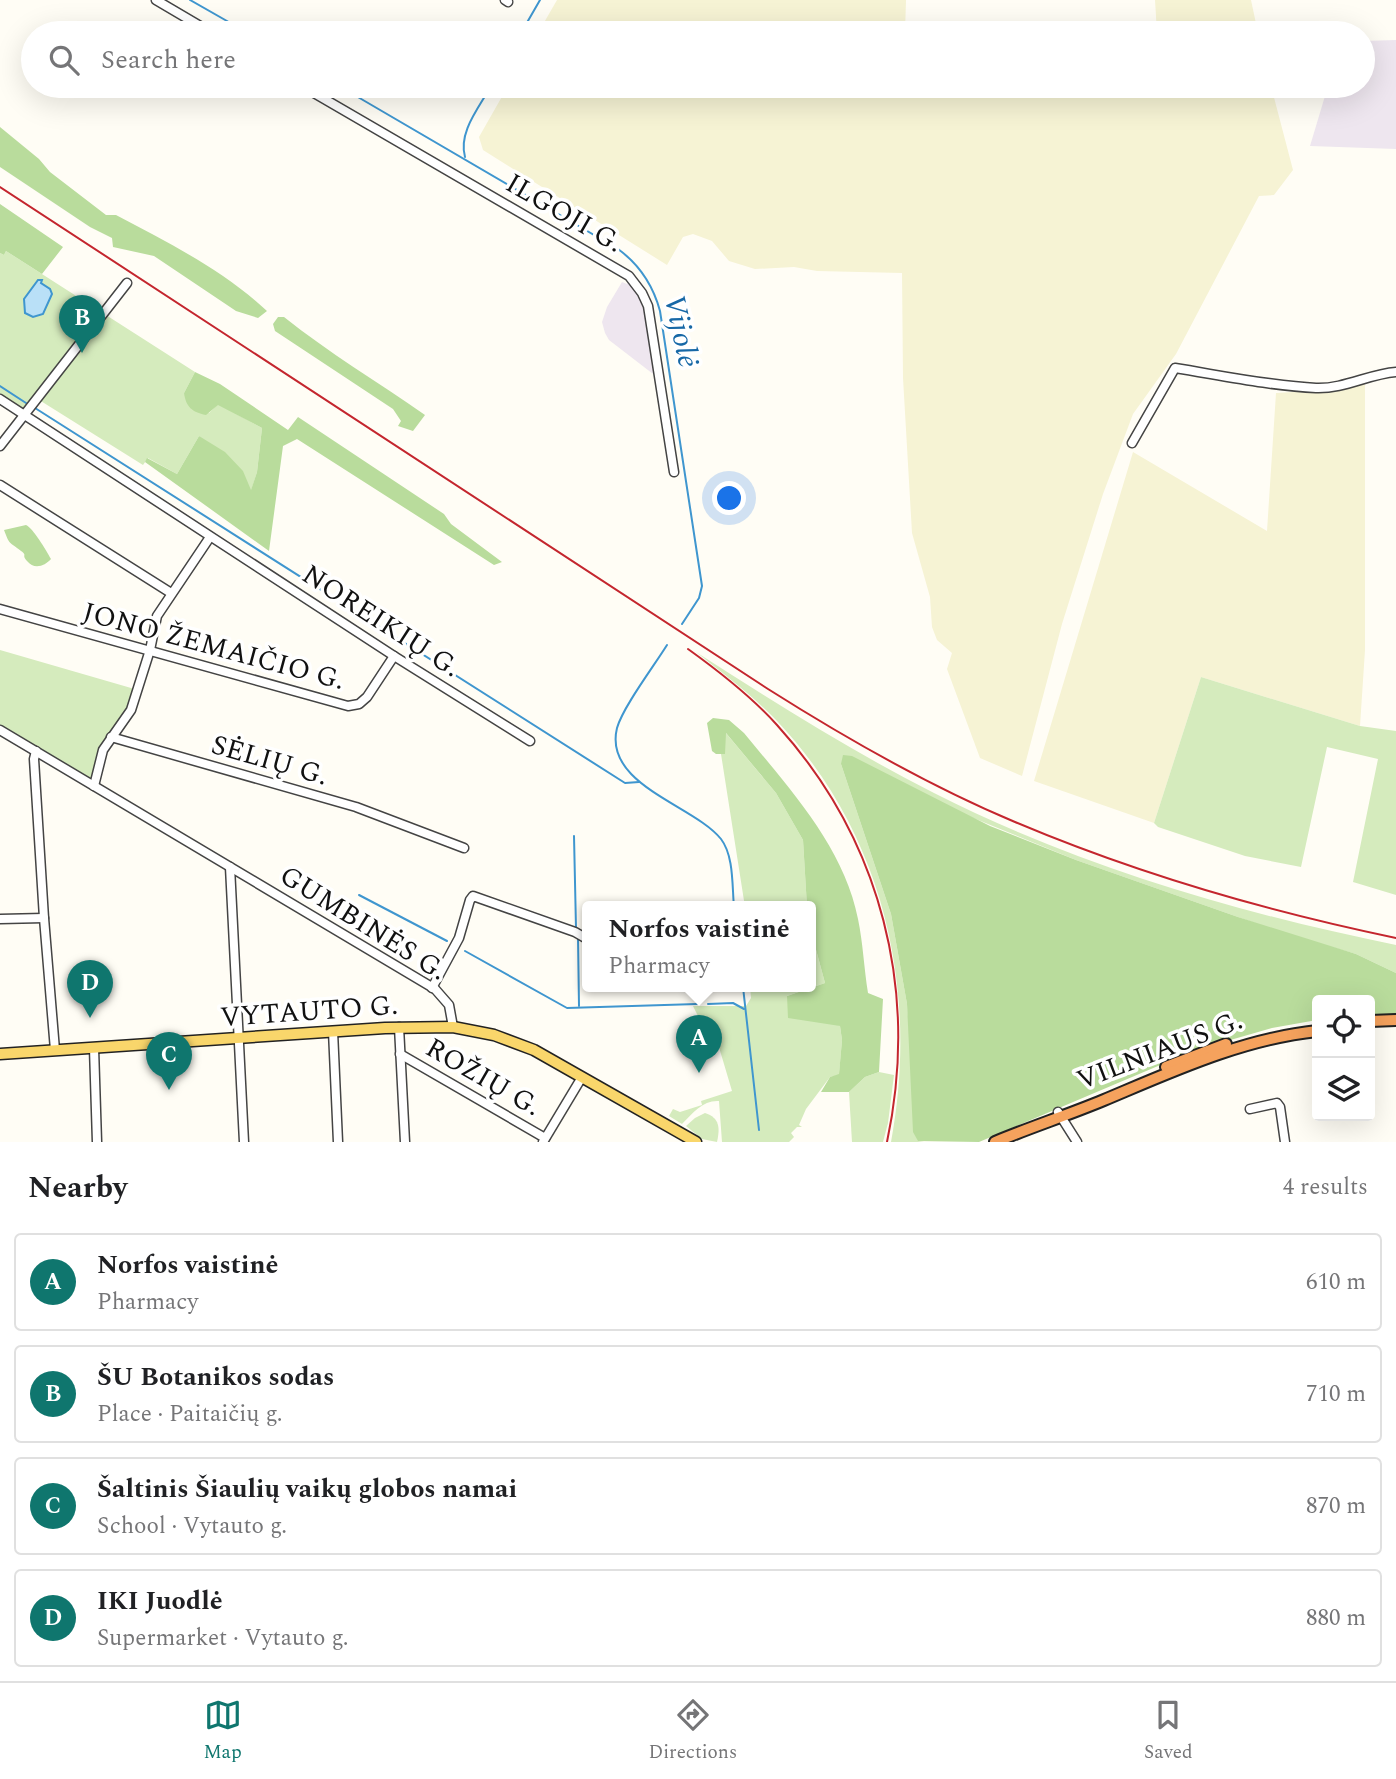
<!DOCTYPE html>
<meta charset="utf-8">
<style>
body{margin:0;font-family:Spectral,serif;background:#f2f2f2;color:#202124}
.controls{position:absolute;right:21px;bottom:21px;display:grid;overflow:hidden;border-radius:7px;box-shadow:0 7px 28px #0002}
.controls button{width:63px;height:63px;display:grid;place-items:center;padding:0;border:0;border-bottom:2px solid #e0e0e0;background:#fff;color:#202124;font:35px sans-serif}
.you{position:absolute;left:730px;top:499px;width:24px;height:24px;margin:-18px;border:5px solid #fff;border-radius:50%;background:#1a73e8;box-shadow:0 0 0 10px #1a73e833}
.badge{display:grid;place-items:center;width:46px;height:46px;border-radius:50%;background:#0f766e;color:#fff;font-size:23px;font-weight:700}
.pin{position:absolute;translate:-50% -58px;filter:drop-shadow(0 2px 4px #0008)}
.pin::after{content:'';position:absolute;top:37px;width:24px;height:21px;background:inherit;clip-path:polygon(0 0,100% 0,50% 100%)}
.popup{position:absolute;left:582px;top:901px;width:234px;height:91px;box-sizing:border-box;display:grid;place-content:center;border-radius:7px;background:#fff;filter:drop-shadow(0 2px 5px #0005);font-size:23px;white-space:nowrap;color:#757577}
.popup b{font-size:26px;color:#202124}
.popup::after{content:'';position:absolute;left:50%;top:100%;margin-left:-14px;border:14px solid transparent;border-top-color:#fff}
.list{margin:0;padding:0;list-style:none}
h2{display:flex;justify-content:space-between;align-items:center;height:91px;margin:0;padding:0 28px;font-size:30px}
h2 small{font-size:23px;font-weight:400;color:#757577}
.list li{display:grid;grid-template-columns:46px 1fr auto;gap:21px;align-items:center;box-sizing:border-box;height:98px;margin:0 14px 14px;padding:0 14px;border:2px solid #e0e0e0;border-radius:7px}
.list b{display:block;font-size:26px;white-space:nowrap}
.list p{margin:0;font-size:23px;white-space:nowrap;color:#757577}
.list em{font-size:23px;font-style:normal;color:#757577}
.icon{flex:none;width:38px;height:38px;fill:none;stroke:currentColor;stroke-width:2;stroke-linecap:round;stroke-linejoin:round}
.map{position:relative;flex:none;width:1396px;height:1142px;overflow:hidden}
.search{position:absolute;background:#fff;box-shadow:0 7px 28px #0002;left:21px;right:21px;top:21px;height:77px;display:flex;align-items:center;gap:18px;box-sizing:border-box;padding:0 24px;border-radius:38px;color:#757577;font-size:26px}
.sheet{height:539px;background:#fff}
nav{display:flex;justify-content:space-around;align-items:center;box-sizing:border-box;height:98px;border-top:2px solid #e0e0e0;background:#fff;font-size:19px;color:#757577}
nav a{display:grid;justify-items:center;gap:4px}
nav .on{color:#0f766e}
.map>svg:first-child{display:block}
</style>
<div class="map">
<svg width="1396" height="1142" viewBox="0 0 1396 1142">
<rect width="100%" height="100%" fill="#fffdf5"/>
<g fill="#eee6ef">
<path d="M1396,40V149L1310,146L1328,86H1363V41Z"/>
<path d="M630,280L643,298L657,377L609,340L605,333L602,322L607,307L622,282L627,284Z"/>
</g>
<g fill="#f6f3d4">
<path d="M557,0H906L905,33H538Z"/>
<path d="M1155,0H1251L1258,33H1157Z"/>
<path d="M508,86H1271L1293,170L1274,195L1259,196L1176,354L1133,414L1103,494L1062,624L1022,776L980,758L947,669L952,653L937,640L932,627L930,597L912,533L903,378L902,273L817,271L794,267L755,269L729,261L712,241L693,234L683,237L667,265L483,150L479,137Z"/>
<path d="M1365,384V650L1360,726L1201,677L1154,823L1034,781L1133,452L1267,531L1276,393L1346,389Z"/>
</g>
<g fill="#d5ebbd">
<path d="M6,251L195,372L184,393L209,413L218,404L262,428L257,472L251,491L199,436L177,474L148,458L143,465L36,398L25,411L0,396V253L4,255Z"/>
<path d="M0,650L138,690L131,710L111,737L94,786L0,730Z"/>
<path d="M696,652C774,702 851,751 934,793C1078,866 1238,913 1396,945V973L1356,954L1283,933L1076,860L841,764L891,914L907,1004L918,1141L924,1142H891C919,992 885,835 777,721C753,696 724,674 696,652Z"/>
<path d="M1201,677L1360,726L1396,731V895L1353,882L1378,759L1327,747L1301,867L1245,856L1158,827L1154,823Z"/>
<path d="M725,732L776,793L803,840L807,907H745L721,754H725Z"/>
<path d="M811,931L825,983L787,996L840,1026L842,1040L839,1075L830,1077L806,1109L799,1125L802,1127H797L791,1133L794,1137L789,1142H722L719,1101C703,1100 693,1113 682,1124L669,1116L673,1109L680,1112L702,1105L701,1101L732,1091L713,1027L699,1018L693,1006H746L751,998L750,987H811Z"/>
<path d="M879,1072L894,1075L888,1123L883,1142H852L849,1092L865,1077Z"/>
<path d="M705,1113C720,1118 720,1128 717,1142L702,1139L686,1126L695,1118Z"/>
</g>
<g fill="#b9dc9c">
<path d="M0,127L39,159L50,172L106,215H116C169,243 223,270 267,311L258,318L236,311L154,256L113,247L112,238L90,227L0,167Z"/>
<path d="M0,204L63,247L42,274L6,251L4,255L0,253Z"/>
<path d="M278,317H284C329,353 378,382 425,415L413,431L398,426L401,421L393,409L275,331L273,324Z"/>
<path d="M195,372L220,384L288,430L298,417L444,514L451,524L502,562L494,565L297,439L283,446L269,551L145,462L147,458L177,474L199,436L225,452L243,471L251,490L257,472L262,428L218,405L206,415C192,412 186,407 184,393Z"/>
<path d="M26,525C33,528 46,550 51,559C45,566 34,570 27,561C21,554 28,556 21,551C9,541 10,546 4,530Z"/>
<path d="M713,718L729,720L744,733C789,788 844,847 858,919C863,943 864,968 868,993L883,999L879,1072L865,1077L849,1092H821L830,1077L839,1074L842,1040L840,1026L788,1018L787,996L825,983L811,931V907H807L803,840L776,793L726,733L725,754H716L712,751L707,723Z"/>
<path d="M843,755L852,756L990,826L1076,860L1238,917L1356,954L1396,973V1016L1370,1017V1000H1317V1020L1272,1028L1213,1045L1158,1066L979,1142L918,1141L913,1132L907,1004L891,914L841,764Z"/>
</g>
<path fill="#b9e0f7" stroke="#3f96cf" stroke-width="2" d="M38,280H42L41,283L50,289L52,294L43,314L33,317L25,313L24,299Z"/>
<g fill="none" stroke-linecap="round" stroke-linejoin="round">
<g stroke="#3f96cf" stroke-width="2">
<path d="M190,0L248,33"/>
<path d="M521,33L540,0"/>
<path d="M339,86L618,249C640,265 653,285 660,311L702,586L699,598L682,624"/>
<path d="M465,157C458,132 479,108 491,86"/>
<path d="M0,386L26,403"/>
<path d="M35,408L625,783L639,782"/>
<path d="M667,645C654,666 623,707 617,728C603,785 694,805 721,839C734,856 732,886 734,907"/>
<path d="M574,836L576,928"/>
<path d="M359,895L447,941"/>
<path d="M578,938L579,1006"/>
<path d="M465,951L567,1008L697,1004"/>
<path d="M743,987L759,1130"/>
<path d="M708,1004L733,1003L744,1009"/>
</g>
<defs>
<g id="minor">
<path d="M156,0L212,33"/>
<path d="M505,0L508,2"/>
<path d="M302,86L629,276L642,293L648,306L674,472"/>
<path d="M0,399L394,656L530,741"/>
<path d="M1132,443L1175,368C1219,375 1271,386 1316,388C1344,389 1369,374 1396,372"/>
<path d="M0,446L127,283"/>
<path d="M0,485L171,593"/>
<path d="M0,609L348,706L359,704L367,697L394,656"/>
<path d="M0,730L435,989L449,1005L453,1027"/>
<path d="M111,737L356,807L464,848"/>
<path d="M36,751L34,759L44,918L55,1050"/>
<path d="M94,786L103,750L131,710L150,650L157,616L210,537"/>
<path d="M230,867L244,1142"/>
<path d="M0,919L44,918"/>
<path d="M432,988L459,938L470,900L473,896L575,932L587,939"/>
<path d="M399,1027L405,1142"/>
<path d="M333,1031L338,1142"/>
<path d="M94,1048L97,1142"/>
<path d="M400,1054L545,1138"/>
<path d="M1250,1109L1277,1103L1280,1107L1285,1142"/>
<path d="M1058,1112L1077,1142"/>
<path d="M543,1142L582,1077"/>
</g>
<path id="major" d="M0,1054L385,1028L453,1027L494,1035L534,1050L696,1142"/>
<g id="highway">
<path d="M1370,1021L1396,1020"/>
<path d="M1166,1067L1226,1044"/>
<path d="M995,1142C1031,1127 1068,1115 1104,1100C1173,1071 1242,1039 1317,1031"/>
</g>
</defs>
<use href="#minor" stroke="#444" stroke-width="11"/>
<use href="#major" stroke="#222" stroke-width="13"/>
<use href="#highway" stroke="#222" stroke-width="14"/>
<use href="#minor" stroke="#fff" stroke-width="8"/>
<use href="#major" stroke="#f9d66b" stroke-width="10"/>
<use href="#highway" stroke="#f5a25d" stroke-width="10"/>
<g stroke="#c4262e" stroke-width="2">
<path d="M0,187L768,689C847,739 929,786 1015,822C1138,874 1266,911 1396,938"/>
<path d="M688,649C720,672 751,696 777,725C882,841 919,991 887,1142"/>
</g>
</g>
<g text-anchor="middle" stroke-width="7" stroke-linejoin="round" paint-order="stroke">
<g font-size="28" fill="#111" stroke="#fff">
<text transform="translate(565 212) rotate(30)" y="10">ILGOJI G.</text>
<text transform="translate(382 620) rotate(33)" y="10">NOREIKIŲ G.</text>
<text transform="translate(214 645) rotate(15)" y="10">JONO ŽEMAIČIO G.</text>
<text transform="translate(270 759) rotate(16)" y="10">SĖLIŲ G.</text>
<text transform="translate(364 922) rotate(32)" y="10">GUMBINĖS G.</text>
<text transform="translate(309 1010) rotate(-4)" y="10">VYTAUTO G.</text>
<text transform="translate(1159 1049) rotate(-21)" y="10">VILNIAUS G.</text>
<text transform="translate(484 1076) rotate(30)" y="10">ROŽIŲ G.</text>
</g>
<g font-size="30" font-style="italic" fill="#1768a6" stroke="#fff">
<text transform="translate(682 331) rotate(78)" y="10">Vijolė</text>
</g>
</g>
</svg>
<div class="controls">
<button><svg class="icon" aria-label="locate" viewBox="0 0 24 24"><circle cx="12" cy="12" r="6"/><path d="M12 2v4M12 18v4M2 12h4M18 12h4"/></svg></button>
<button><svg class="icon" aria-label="layers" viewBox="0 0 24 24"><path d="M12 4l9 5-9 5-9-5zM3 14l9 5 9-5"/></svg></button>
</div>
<div class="you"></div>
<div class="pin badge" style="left:699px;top:1073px">A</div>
<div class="popup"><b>Norfos vaistinė</b>Pharmacy</div>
<div class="pin badge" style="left:82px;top:353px">B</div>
<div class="pin badge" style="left:169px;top:1090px">C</div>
<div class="pin badge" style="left:90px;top:1018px">D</div>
<div class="search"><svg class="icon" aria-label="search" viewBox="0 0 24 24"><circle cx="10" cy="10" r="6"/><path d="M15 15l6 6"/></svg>Search here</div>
</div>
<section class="sheet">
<h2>Nearby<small>4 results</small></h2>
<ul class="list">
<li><span class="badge">A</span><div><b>Norfos vaistinė</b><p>Pharmacy</p></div><em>610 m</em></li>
<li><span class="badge">B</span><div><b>ŠU Botanikos sodas</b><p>Place · Paitaičių g.</p></div><em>710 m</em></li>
<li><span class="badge">C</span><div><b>Šaltinis Šiaulių vaikų globos namai</b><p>School · Vytauto g.</p></div><em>870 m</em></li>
<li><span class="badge">D</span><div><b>IKI Juodlė</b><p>Supermarket · Vytauto g.</p></div><em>880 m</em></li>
</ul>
</section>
<nav>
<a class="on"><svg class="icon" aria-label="map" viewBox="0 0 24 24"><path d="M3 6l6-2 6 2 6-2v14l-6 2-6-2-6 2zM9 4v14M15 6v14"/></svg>Map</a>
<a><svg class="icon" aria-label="directions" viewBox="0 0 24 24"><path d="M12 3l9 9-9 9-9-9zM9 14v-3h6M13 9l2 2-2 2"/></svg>Directions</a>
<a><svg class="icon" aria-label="saved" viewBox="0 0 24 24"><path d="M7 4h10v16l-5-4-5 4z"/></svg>Saved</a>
</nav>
